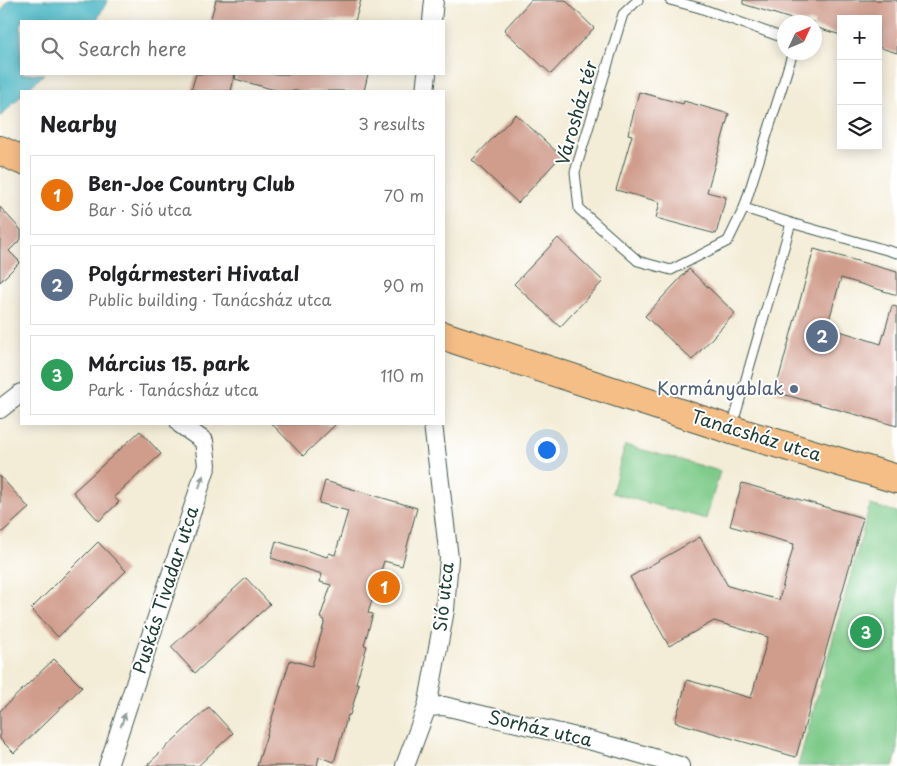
<!DOCTYPE html>
<meta charset="utf-8">
<style>
body{margin:0;font-family:"Playpen Sans",sans-serif;background:#f6f6f6;color:#202124}
.controls{position:absolute;right:15px;top:15px;display:grid;overflow:hidden;border-radius:0px;box-shadow:0 2px 12px #0003}
.controls button{width:45px;height:45px;display:grid;place-items:center;padding:0;border:0;border-bottom:1px solid #e0e0e0;background:#fff;color:#202124;font:25px sans-serif}
.compass{position:absolute;left:777px;top:15px;width:45px;height:45px;border-radius:50%;background:#fff;box-shadow:0 2px 12px #0003;rotate:46deg}
.you{position:absolute;left:546px;top:449px;width:18px;height:18px;margin:-12px;border:4px solid #fff;border-radius:50%;background:#1a73e8;box-shadow:0 0 0 8px #1a73e833}
.badge{display:grid;place-items:center;width:32px;height:32px;border-radius:50%;background:#db2777;color:#fff;font-size:16px;font-weight:700}
.pin{position:absolute;translate:-50% -50%;border:2px solid #fff;box-shadow:0 1px 5px #0006}
.list{margin:0;padding:0;list-style:none}
h2{display:flex;justify-content:space-between;align-items:center;height:65px;margin:0;padding:0 20px;font-size:21px}
h2 small{font-size:16px;font-weight:400;color:#757577}
.list li{display:grid;grid-template-columns:32px 1fr auto;gap:15px;align-items:center;box-sizing:border-box;height:80px;margin:0 10px 10px;padding:0 10px;border:1px solid #e0e0e0;border-radius:0px}
.list b{display:block;font-size:19px;white-space:nowrap}
.list p{margin:0;font-size:16px;white-space:nowrap;color:#757577}
.list em{font-size:16px;font-style:normal;color:#757577}
.icon{flex:none;width:28px;height:28px;fill:none;stroke:currentColor;stroke-width:2;stroke-linecap:round;stroke-linejoin:round}
.map{position:relative;flex:none;width:897px;height:766px;overflow:hidden}
.search{position:absolute;background:#fff;box-shadow:0 2px 12px #0003;left:20px;top:20px;width:425px;height:55px;display:flex;align-items:center;gap:12px;box-sizing:border-box;padding:0 18px;border-radius:0px;color:#757577;font-size:19px}
.panel{position:absolute;background:#fff;box-shadow:0 2px 12px #0003;left:20px;top:90px;width:425px;height:335px;border-radius:0px}
.map>svg:first-child{display:block}
</style>
<div class="map">
<svg width="897" height="766" viewBox="0 0 897 766">
<rect width="100%" height="100%" fill="#fff"/>
<filter id="ink" filterUnits="userSpaceOnUse"><feTurbulence type="fractalNoise" baseFrequency=".02" numOctaves="2"/><feDisplacementMap in="SourceGraphic" scale="10" xChannelSelector="R" yChannelSelector="G"/><feConvolveMatrix kernelMatrix="1 2 1 2 8 2 1 2 1" color-interpolation-filters="sRGB"/></filter>
<filter id="wash" filterUnits="userSpaceOnUse"><feTurbulence type="fractalNoise" baseFrequency=".0096" numOctaves="4" result="noise"/><feDisplacementMap in="SourceGraphic" scale="20" xChannelSelector="R" yChannelSelector="G"/><feGaussianBlur stdDeviation="1.12" result="paint"/><feColorMatrix in="noise" values="0 0 0 0 0 0 0 0 0 0 0 0 0 0 0 0 0 1.4 0 .05"/><feComposite in="paint" operator="in"/></filter>
<g filter="url(#wash)">
<rect width="100%" height="100%" fill="#f3ecd6"/>
<g fill="#7dca89" stroke="#4e845e">
<path d="M625,445L720,471L706,519L612,493Z"/>
<path d="M870,505L897,512V753L893,766H798Z"/>
</g>
<path fill="#4bb8c6" stroke="#357a7d" d="M9,0H108L96,21H21V74H44L26,91H21V96L0,117V13Z"/>
<g id="blocks">
<g fill="#d09d8d">
<path d="M216,0H361L355,21H210Z"/>
<path d="M531,0H565L594,28L551,74L504,30Z"/>
<path d="M743,0H897V53L878,47V19H841V35L814,27V22H801L743,4Z"/>
<path d="M196,74H235L231,91H191Z"/>
<path d="M236,74H368L364,91H279L235,79Z"/>
<path d="M639,92L683,104L684,101L729,114L707,192L726,197L716,234L656,218L660,202L616,190L632,135L628,134Z"/>
<path d="M516,114L561,156L518,203L472,160Z"/>
<path d="M0,207L21,230V239L9,251L20,262L0,282Z"/>
<path d="M558,238L603,281L560,327L514,284Z"/>
<path d="M814,249L897,272V295L841,278L827,327L881,344L892,306L897,307V426L775,392Z"/>
<path d="M689,269L735,313L692,360L645,316Z"/>
<path d="M272,424H336L303,456Z"/>
<path d="M140,431L161,454L114,497L119,502L99,521L73,492Z"/>
<path d="M0,476L29,508L0,534Z"/>
<path d="M325,481L417,508L402,566L384,561L368,613L373,614L364,645L367,646L356,683L359,684L350,715H348L334,762L319,757L317,766H257L290,660L312,666L325,620L320,618L331,585L320,582L322,574L271,558L276,541L327,557L329,553L335,555L348,511L319,503Z"/>
<path d="M742,483L863,518L796,757L675,722L687,680L751,698L768,637L714,621L669,646L630,577L700,537L728,586L779,600L794,544L730,526Z"/>
<path d="M98,542L126,571L58,637L31,609Z"/>
<path d="M246,578L270,604L195,673L171,647Z"/>
<path d="M54,659L82,687L14,753L0,739V711Z"/>
<path d="M209,707L233,733L198,766H146Z"/>
</g>
</g>
</g>
<g filter="url(#ink)">
<use href="#blocks" fill-opacity="0" stroke="#3f574c" stroke-width="1"/>
<g fill="none" stroke-linecap="round" stroke-linejoin="round">
<defs>
<g id="service">
<path d="M638,0L623,14L575,172L579,209L638,261L671,270L728,241L744,208L793,52"/>
<path d="M670,0L700,8L784,38"/>
<path d="M791,223L897,253"/>
<path d="M732,427L791,223L744,208"/>
</g>
<g id="minor">
<path d="M432,21L434,0"/>
<path d="M425,91L427,74"/>
<path d="M0,409L21,393"/>
<path d="M427,707L444,706C523,725 602,741 680,766"/>
<path d="M108,766L207,465L204,441L180,424"/>
<path d="M405,766L427,707L445,610L449,558L433,424"/>
</g>
<g id="primary">
<path d="M0,150L21,160"/>
<path d="M444,336L732,430L897,479"/>
</g>
</defs>
<use href="#service" stroke="#3f574c" stroke-width="11"/>
<use href="#minor" stroke="#3f574c" stroke-width="20"/>
<use href="#primary" stroke="#3f574c" stroke-width="30"/>
<use href="#service" stroke="#fff" stroke-width="9"/>
<use href="#minor" stroke="#fff" stroke-width="18"/>
<use href="#primary" stroke="#f6be87" stroke-width="28"/>
</g>
<defs><path id="oneway-solid" d="M-6-.8H1V-3.2L6.5 0L1 3.2V.8H-6Z" transform="scale(1.25)"/></defs>
<g fill="#8f9e9a">
<use href="#oneway-solid" transform="translate(201 482) rotate(-72)"/>
<use href="#oneway-solid" transform="translate(123 720) rotate(-72)"/>
</g>
</g>
<circle fill="#5c6f8a" stroke="#fff" stroke-width="2" cx="794" cy="389" r="5"/>
<g text-anchor="middle" stroke-width="4" stroke-linejoin="round" paint-order="stroke">
<g font-size="18" fill="#1f3d34" stroke="#fff">
<text transform="translate(577 113) rotate(-74)" y="6">Városház tér</text>
<text transform="translate(756 436) rotate(17)" y="6">Tanácsház utca</text>
<text transform="translate(166 590) rotate(-72)" y="6">Puskás Tivadar utca</text>
<text transform="translate(444 597) rotate(-84)" y="6">Sió utca</text>
<text transform="translate(540 729) rotate(13)" y="6">Sorház utca</text>
</g>
<g font-size="18" fill="#4e5e75" stroke="#fff" text-anchor="end">
<text x="784" y="395">Kormányablak</text>
</g>
</g>
</svg>
<div class="controls">
<button>+</button>
<button>−</button>
<button><svg class="icon" aria-label="layers" viewBox="0 0 24 24"><path d="M12 4l9 5-9 5-9-5zM3 14l9 5 9-5"/></svg></button>
</div>
<svg class="compass" viewBox="-18 -18 36 36"><path d="M0-13l5 13h-10z" fill="#e53935"/><path d="M0 13l5-13h-10z" fill="#757577"/></svg>
<div class="you"></div>
<div class="pin badge" style="left:384px;top:587px;background:#e8710a">1</div>
<div class="pin badge" style="left:822px;top:336px;background:#5c6f8a">2</div>
<div class="pin badge" style="left:866px;top:632px;background:#2e9e5b">3</div>
<div class="search"><svg class="icon" aria-label="search" viewBox="0 0 24 24"><circle cx="10" cy="10" r="6"/><path d="M15 15l6 6"/></svg>Search here</div>
<section class="panel">
<h2>Nearby<small>3 results</small></h2>
<ul class="list">
<li><span class="badge" style="background:#e8710a">1</span><div><b>Ben-Joe Country Club</b><p>Bar · Sió utca</p></div><em>70 m</em></li>
<li><span class="badge" style="background:#5c6f8a">2</span><div><b>Polgármesteri Hivatal</b><p>Public building · Tanácsház utca</p></div><em>90 m</em></li>
<li><span class="badge" style="background:#2e9e5b">3</span><div><b>Március 15. park</b><p>Park · Tanácsház utca</p></div><em>110 m</em></li>
</ul>
</section>
</div>
